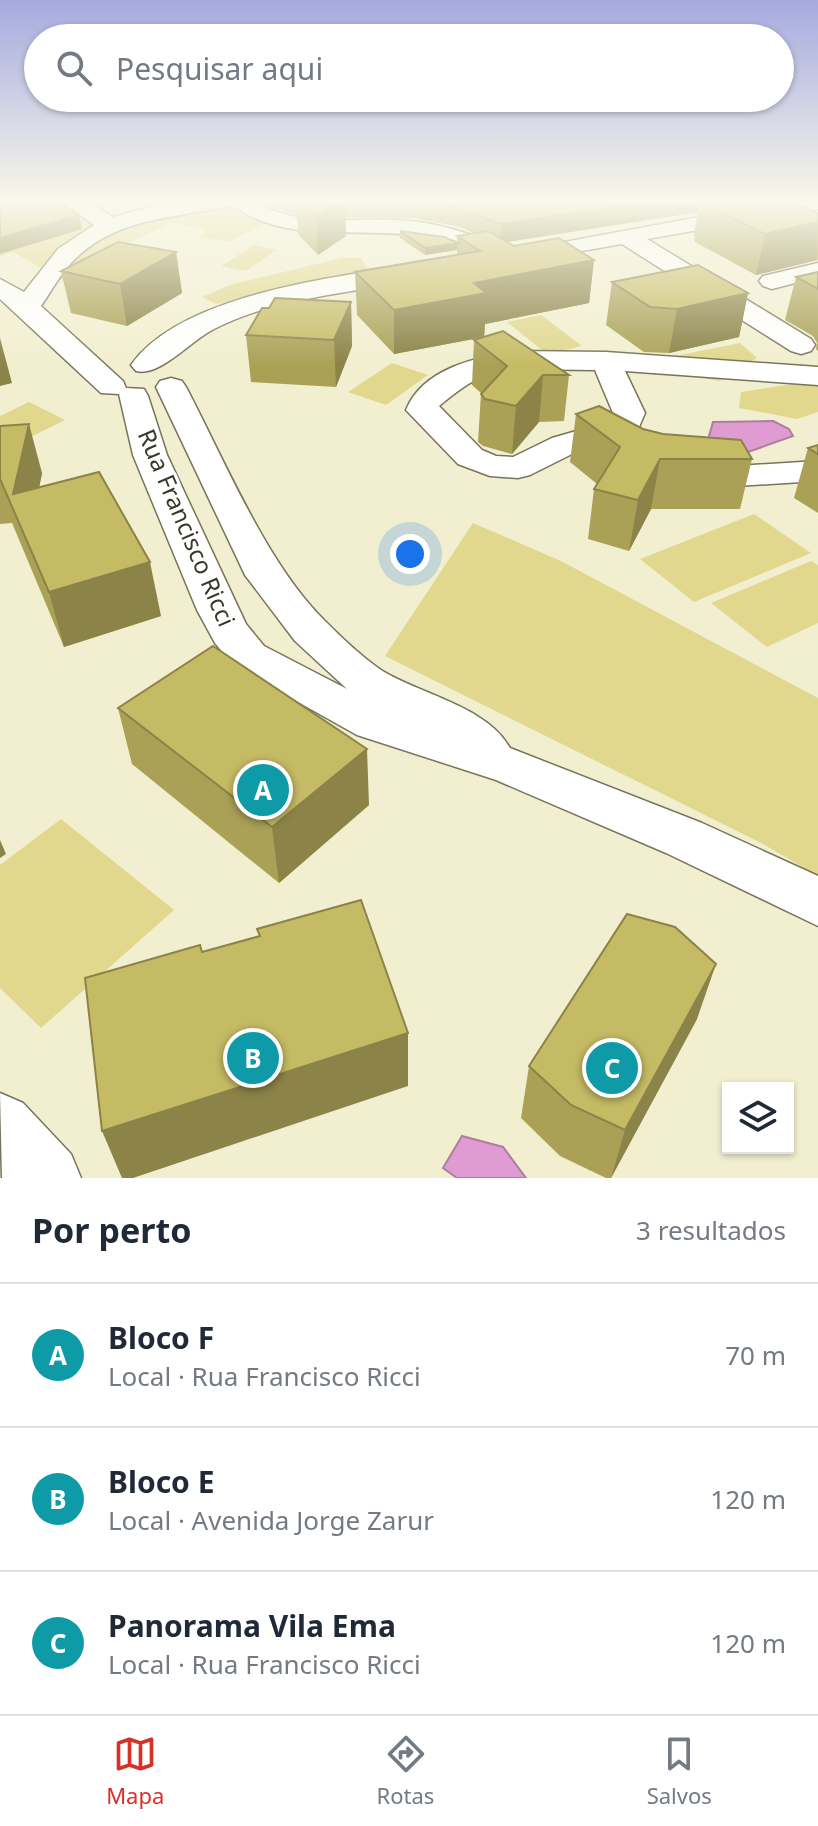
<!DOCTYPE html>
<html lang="pt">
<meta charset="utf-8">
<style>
body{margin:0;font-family:"Noto Sans",sans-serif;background:#f2f2f3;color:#1f2937}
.controls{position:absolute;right:24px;bottom:24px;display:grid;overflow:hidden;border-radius:0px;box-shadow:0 2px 6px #0004}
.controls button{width:72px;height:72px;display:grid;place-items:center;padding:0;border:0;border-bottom:2px solid #e0e1e3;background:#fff;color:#1f2937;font:40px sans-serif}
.you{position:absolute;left:410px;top:554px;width:28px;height:28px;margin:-20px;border:6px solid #fff;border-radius:50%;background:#1a73e8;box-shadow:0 0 0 12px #1a73e833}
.badge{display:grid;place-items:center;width:52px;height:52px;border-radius:50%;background:#d93025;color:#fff;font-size:26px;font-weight:700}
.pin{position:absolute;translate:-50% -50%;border:4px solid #fff;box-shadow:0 2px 8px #0006}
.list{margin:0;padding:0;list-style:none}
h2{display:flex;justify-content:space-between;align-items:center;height:104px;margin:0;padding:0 32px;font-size:34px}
h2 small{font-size:26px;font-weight:400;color:#747a83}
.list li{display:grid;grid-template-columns:52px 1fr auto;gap:24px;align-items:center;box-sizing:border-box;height:144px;padding:0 32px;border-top:2px solid #e0e1e3}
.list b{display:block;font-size:30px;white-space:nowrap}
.list p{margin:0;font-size:26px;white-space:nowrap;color:#747a83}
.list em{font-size:26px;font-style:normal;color:#747a83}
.icon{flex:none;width:44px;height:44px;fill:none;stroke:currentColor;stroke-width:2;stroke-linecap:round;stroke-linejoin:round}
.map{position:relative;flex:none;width:818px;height:1178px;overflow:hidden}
.search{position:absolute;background:#fff;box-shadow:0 2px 6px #0004;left:24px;right:24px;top:24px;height:88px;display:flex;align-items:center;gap:20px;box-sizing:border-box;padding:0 28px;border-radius:44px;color:#747a83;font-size:30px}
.sheet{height:536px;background:#fff}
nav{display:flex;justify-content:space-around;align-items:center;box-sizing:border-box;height:112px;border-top:2px solid #e0e1e3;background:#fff;font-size:22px;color:#747a83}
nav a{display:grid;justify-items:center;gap:4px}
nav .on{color:#d93025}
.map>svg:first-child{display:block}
</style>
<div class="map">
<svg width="818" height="1178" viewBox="0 0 818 1178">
<rect width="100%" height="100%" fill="#f2efd0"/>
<g fill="#e1d88e">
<path d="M200,200L274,220L228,242L200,237L207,230L173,223L114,249L67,283L13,252L0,256V220L55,226L163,204Z"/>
<path d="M254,245L276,250L246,271L221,266Z"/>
<path d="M342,258H361L369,272L353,279L216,304L202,297L233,284Z"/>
<path d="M541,315L582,346L547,354L507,322Z"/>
<path d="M740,343L757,358L719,381L666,372L680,355Z"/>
<path d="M392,363L428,375L386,405L348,392Z"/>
<path d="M818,380V412L797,419L739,408L741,392Z"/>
<path d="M29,402L65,420L0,452V416Z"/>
<path d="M754,514L811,553L694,602L640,559Z"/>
<path d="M473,523L561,561L818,698V876L761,843L385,656Z"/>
<path d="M811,561L818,565V623L767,647L711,603Z"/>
<path d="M61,819L174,910L41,1028L0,988V865Z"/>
</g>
<g fill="#e09cd2" stroke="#ae7ea0" stroke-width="2">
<path d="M773,421L789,429L793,436L734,457L707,443L713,422Z"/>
<path d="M462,1136L503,1147L526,1178H457L443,1168Z"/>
</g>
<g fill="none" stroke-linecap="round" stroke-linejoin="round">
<defs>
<g id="minor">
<path d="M59,200H86L113,217L177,200H254C295,229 350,217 398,220C436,222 476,234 510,252L791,200H818V209L647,239L811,339L815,345L811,351L801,354L791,351L622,244L518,262L507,267C479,260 455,243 425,237C359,225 290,247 232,205C177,219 117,216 74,260C61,273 52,290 41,306L123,381L126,388L144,389L148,396L167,455L246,624L264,646L347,689L295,641L245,575L156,387L160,381L171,378L182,381L186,387C225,461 267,565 326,622C342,638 362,657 381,670C419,694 487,706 510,748L702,823L818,876V926L666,853L496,780L357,735L234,666L215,643L197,610L133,455L119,394L101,393L0,299V279L24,292L58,249L94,225Z"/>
<path d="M818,263V277L772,289L763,286L759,281L763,276Z"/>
<path d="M409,265L418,268L422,273L418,278C349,295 278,296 214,329C190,341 160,377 136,371L131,365C180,295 331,278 409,265Z"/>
<path d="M516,351L606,352L818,367V385L625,371L645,413L636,434L576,452L530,475L518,478L490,476L458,464L406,410C423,368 477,357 516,351ZM516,369L595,370L613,413L611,421L552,438L513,457L496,456L482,450L439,406C467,383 479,374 516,369Z"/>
<path d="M818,461V481L721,487L681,480L676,473L681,466L693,463L721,467Z"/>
<path d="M0,1093L23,1103L71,1154L81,1178H2Z"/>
</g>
</defs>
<use href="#minor" stroke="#777459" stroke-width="3"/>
<use href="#minor" fill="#fff" fill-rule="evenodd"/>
</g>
<g fill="#aaa157">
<path d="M266,200H790L818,213V260L756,275L695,242L694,234L698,212L506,242L514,246L594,260L589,303L485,324L484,337L394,354L357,315L355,272L457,255V250L425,255L400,238V231L457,242V236L474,233L456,226L414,218L345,217L346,236L318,255L298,234L297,214L288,212L273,207Z"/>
<path d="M176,252L182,293L127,326L71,313L61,271Z"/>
<path d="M818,272V351L816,349L817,343L813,336L785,320L796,277Z"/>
<path d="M612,282L748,293L739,337L669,353L644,352L606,325Z"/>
<path d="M351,302L352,346L336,387L251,382L246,335L269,308Z"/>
<path d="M474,340L569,375L564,421L539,422L512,454L483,446L478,442L481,393L472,385Z"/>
<path d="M576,414L643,429L752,459L740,509H651L629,551L588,539L594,489L597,484L570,462Z"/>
<path d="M0,426L42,473L39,488L161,616L64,647L12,523L0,524Z"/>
<path d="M818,445V513L794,498L808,448Z"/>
<path d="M118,708L369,805L279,883L132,764Z"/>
<path d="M697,1019L611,1178H606L560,1156L521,1118L529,1066Z"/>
</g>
<g fill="#8b8347">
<path d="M341,200H345L346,236L318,255L316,216Z"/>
<path d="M655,200H700L698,212L500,243L501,224Z"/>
<path d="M79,215L82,229L0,254V238Z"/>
<path d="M818,222L817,260L756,275L765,234Z"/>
<path d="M457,243V250L425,255V248Z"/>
<path d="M176,252L182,293L127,326L120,284Z"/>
<path d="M594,260L589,303L485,324L484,337L394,354V310L474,283Z"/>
<path d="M748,293L739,337L669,353L677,309Z"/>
<path d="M351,302L352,346L336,387L334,340Z"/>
<path d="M0,338L12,383L0,386Z"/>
<path d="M543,375L539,422L512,454L516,406Z"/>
<path d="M29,424L42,473L28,544L13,494Z"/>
<path d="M660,459L651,509L629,551L638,500Z"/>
<path d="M150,562L161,616L64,647L49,592Z"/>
<path d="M367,749L369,805L279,883L272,827Z"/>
<path d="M0,840L6,854L0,858Z"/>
<path d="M716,964L697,1019L611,1178L625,1130Z"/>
<path d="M408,1033V1086L133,1178H122L102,1131Z"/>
</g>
<g fill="#c6bb65" stroke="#8b8347" stroke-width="2">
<path d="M0,200H55L79,215L0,238Z"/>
<path d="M300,200H341L316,216Z"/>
<path d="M416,200H655L501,224L457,208Z"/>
<path d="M702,200H790L818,213V222L765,234L702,203Z"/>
<path d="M400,231L444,237L459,243L425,248Z"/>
<path d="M488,231L514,246L559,238L594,260L474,283L486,293L394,310L355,272L480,251L457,236Z"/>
<path d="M118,242L176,252L120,284L61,271Z"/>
<path d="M698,265L748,293L677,309L650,307L612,282Z"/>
<path d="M818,272V289L796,277Z"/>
<path d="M275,298L351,302L334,340L246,335L262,308H269Z"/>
<path d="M503,331L569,375H543L516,406L485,399L481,394L507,366L474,340Z"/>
<path d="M599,406L643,429L663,434L741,440L752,459H660L638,500L594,489L620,447L576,414Z"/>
<path d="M29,424L13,494L99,472L150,562L49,592L0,479V426Z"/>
<path d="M818,445V454L808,448Z"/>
<path d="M213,646L367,749L272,827L118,708Z"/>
<path d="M361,900L408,1033L102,1131L85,978L200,945L202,952L260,936L257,929Z"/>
<path d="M627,914L675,927L716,964L625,1130L571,1105L529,1066Z"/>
</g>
<linearGradient id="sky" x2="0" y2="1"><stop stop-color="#a5aadf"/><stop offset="0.55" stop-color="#f9f8ea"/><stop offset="1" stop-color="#f9f8ea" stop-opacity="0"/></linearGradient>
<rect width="818" height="365" fill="url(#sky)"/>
<g text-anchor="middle" stroke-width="6" stroke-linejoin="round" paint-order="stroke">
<g font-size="24" fill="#39372b" stroke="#fff">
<text transform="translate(186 528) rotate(67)" y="8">Rua Francisco Ricci</text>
</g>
</g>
</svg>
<div class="controls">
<button><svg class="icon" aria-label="layers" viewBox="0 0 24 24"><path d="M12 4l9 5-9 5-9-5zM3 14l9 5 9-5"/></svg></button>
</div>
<div class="you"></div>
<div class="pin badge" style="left:263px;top:790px;background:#0f9aa8">A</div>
<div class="pin badge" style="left:253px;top:1058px;background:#0f9aa8">B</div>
<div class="pin badge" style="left:612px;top:1068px;background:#0f9aa8">C</div>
<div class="search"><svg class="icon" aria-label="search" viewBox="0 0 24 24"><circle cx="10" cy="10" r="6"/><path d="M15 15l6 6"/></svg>Pesquisar aqui</div>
</div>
<section class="sheet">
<h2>Por perto<small>3 resultados</small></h2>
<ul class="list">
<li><span class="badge" style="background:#0f9aa8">A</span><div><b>Bloco F</b><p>Local · Rua Francisco Ricci</p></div><em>70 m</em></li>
<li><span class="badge" style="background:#0f9aa8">B</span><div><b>Bloco E</b><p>Local · Avenida Jorge Zarur</p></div><em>120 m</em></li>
<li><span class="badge" style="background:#0f9aa8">C</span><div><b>Panorama Vila Ema</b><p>Local · Rua Francisco Ricci</p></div><em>120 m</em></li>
</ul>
</section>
<nav>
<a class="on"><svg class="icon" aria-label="map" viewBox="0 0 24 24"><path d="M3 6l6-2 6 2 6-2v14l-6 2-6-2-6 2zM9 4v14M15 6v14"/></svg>Mapa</a>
<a><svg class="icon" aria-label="directions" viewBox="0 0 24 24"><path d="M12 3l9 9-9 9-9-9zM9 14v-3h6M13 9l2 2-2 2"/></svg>Rotas</a>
<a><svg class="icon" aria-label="saved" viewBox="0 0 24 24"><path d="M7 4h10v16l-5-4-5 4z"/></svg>Salvos</a>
</nav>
